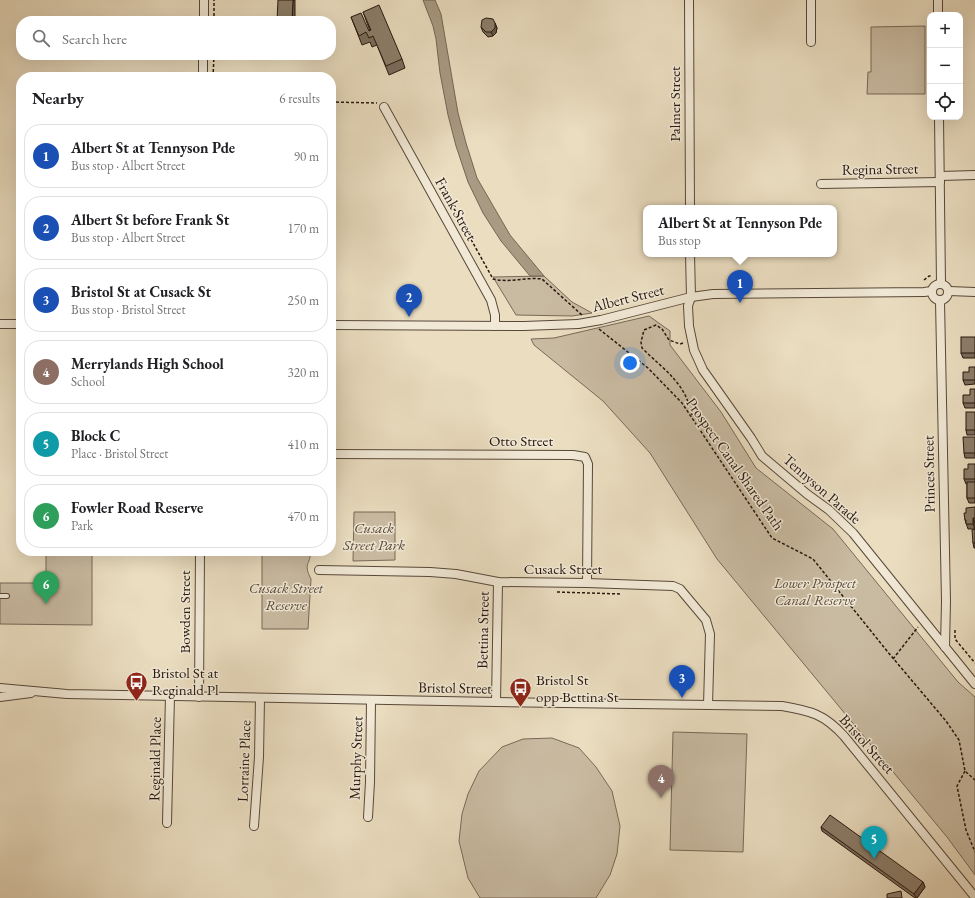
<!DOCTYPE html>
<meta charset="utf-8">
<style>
body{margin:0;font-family:"EB Garamond",serif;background:#f6f6f6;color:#202124}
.controls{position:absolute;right:12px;top:12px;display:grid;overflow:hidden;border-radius:8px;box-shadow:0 4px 16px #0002}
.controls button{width:36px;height:36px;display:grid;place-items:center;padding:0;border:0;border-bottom:1px solid #e0e0e0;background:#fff;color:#202124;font:20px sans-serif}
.you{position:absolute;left:630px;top:363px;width:14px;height:14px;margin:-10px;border:3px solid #fff;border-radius:50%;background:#1a73e8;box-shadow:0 0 0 6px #1a73e833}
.badge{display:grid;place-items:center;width:26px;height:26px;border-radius:50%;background:#8f2418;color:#fff;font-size:13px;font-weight:700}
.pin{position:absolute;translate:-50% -33px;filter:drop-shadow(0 1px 2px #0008)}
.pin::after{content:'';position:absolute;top:21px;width:14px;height:12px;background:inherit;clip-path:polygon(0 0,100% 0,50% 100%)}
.popup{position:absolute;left:643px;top:205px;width:194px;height:52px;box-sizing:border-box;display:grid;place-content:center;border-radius:8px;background:#fff;filter:drop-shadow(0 1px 3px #0005);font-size:13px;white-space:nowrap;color:#757577}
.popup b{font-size:15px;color:#202124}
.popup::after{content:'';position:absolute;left:50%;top:100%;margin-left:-8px;border:8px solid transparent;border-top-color:#fff}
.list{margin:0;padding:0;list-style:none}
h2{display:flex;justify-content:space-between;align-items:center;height:52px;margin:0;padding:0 16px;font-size:17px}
h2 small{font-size:13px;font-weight:400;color:#757577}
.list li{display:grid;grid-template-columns:26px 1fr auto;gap:12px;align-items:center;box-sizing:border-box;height:64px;margin:0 8px 8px;padding:0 8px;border:1px solid #e0e0e0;border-radius:16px}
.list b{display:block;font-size:15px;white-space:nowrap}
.list p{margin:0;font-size:13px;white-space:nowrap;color:#757577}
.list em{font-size:13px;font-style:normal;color:#757577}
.icon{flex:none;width:22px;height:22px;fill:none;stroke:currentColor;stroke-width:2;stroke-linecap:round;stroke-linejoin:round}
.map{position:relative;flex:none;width:975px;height:898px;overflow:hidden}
.search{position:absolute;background:#fff;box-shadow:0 4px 16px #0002;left:16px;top:16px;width:320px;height:44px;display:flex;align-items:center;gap:10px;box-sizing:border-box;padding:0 14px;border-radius:16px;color:#757577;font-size:15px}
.panel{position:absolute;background:#fff;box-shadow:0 4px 16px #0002;left:16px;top:72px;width:320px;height:484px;border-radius:16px}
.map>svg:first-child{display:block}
</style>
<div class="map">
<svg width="975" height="898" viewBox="0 0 975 898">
<rect width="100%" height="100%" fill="#eaddc0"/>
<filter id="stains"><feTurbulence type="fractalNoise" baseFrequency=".005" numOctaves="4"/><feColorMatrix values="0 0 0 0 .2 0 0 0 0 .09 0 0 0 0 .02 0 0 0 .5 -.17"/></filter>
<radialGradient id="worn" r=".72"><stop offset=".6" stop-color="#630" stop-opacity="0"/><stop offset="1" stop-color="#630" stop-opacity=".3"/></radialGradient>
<g fill="#c9bba2" stroke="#786958">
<path d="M925,26V94H867L868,72H871V27Z"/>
<path d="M544,276L572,302L592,313L572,316L516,315L493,277Z"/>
<path d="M649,316L670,331V345L721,412L756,468L833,529L958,682L975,697V875L947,837L717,559L650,453L603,401L534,345L531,339L554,338Z"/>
<path d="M354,512H395V560L353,561Z"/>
<path d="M46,551H92V625L0,624V583H46Z"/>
<path d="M262,551H310C312,564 302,562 311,579L308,629H262Z"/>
<path d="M673,732L747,734L743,852L670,850Z"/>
<path d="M552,738L579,748L596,767L612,791L620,826L617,854L610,875L596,898H480L468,878L459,841L462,814L468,794L479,771L502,747L523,739Z"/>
</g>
<path fill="#a89a83" stroke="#746654" d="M423,0H435L441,14L458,113L466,143L477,178L510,235L544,276H530L501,241L483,213L468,182L456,146L448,115L440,73L436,39L433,26Z"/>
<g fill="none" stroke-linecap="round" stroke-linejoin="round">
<defs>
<path id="lane" d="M0,596H7"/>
<g id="street">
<path d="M689,0L690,208"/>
<path d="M811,0V42"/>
<path d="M938,0V15"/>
<path d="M204,21V0"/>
<path d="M203,77V55"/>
<path d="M384,107L491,300L495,315V326"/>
<path d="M939,117L941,284"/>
<path d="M940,176L975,175"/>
<path d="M821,184L940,182"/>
<path d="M690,254L691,297L688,306L689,326L694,350L703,370L751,438L762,456L807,494L829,510L853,533L975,684"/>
<circle cx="940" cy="292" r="8"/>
<path d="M949,291L975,292"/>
<path d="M940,301L946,601L945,647"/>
<path d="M601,320L691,297L713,294L924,292L932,291"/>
<path d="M0,324H21"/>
<path d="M331,325L524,326L578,324"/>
<path d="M331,454L573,455L585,457L588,464L587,583"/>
<path d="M319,570L430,572L456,574L498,582L587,583L673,586L680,589L706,620L710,634L708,705"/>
<path d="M0,688L67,694L496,702L782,706C811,711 824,714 844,736L975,897"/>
<path d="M0,697L31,693"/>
<path d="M199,697L200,551"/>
<path d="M496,702L498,582"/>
<path d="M368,817L370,782L371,700"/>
<path d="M167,823L170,696"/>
<path d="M254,826L259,757L260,698"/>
</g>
</defs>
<use href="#lane" stroke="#58483a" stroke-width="6"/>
<use href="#street" stroke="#58483a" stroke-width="10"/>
<g stroke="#27170e" stroke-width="1.5" stroke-dasharray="3 2" stroke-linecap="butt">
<path d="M214,21V0"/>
<path d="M213,77L214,55"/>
<path d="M331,102L377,103"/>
<path d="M442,194L447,196L493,279C509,283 526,277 542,279L582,315"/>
<path d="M924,280L929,276H932"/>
<path d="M599,329L648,368L682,403L772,538L813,559L887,651L946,721L959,740L965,771L975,780"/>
<path d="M683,343L680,344L669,340L662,329L656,325L644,330L641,342L642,348C665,371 685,382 692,415"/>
<path d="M557,592L621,594"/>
<path d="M955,630V639L975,663"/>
<path d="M893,659L918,627"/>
<path d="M965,771L957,786L966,830L975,852"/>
</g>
<use href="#lane" stroke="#f1e9d6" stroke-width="4"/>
<use href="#street" stroke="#f1e9d6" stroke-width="8"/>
<defs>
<path id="street-bridge" d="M578,324L601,320"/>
</defs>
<use href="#street-bridge" stroke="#58483a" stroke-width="10" stroke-linecap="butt"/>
<use href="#street-bridge" stroke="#f1e9d6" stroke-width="8"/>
</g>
<g fill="#786c5c" stroke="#27170e">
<path d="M363,12L402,59L405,68L389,75L377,45L372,47L370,42L362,45L351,17L369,31H370Z"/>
<path d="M495,23L497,28L496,33L493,36L488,37L483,32L481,27Z"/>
<path d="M278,55H293V57H279Z"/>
<path d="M975,337V358H963L961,353Z"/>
<path d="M975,367V384L965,385L963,380L969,372Z"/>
<path d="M975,389V408H965L963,403Z"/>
<path d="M975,412V435H967L966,430Z"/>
<path d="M975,437V458H965L964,453Z"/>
<path d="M975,464V503H969L967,498V484H966L964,479L968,469Z"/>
<path d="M975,507V529H968L965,520L966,513Z"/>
<path d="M975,529V548H974L973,543Z"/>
<path d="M821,827L923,882L925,887L917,898H915L822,831Z"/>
</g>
<g fill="#62584b" stroke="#27170e">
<path d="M293,0H295V21H292Z"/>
<path d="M495,23L497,28L496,33L493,36L491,32Z"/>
<path d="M973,518L975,523V529L973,524Z"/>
<path d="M923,882L925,887L917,898H916L914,894Z"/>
</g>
<g fill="#8c7e6b" stroke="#27170e">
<path d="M278,0H293L292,21H277Z"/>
<path d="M379,5L402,59L386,66L373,36L369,38L366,32L359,36L351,17L361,13L369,31L371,30L363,12Z"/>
<path d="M486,18L493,19L495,23V28L491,32H486L481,27L482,20Z"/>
<rect x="961" y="337" width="14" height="16"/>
<path d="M969,367H975V380H963V372H969Z"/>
<path d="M970,389H975V403H963V395H970Z"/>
<rect x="966" y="412" width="9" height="18"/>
<path d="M963,437H975V453H964Z"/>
<path d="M968,464H975V479H964V469H968Z"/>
<rect x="967" y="482" width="8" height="16"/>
<path d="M975,507V518H973V524H966V520H965L964,513H966V508Z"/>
<path d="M975,529V543H973L972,530Z"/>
<path d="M830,815L923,882L914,894L821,827Z"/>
<path d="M901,891L902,898H887V894Z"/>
</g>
<defs>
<symbol id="bus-pin" viewBox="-11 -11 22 30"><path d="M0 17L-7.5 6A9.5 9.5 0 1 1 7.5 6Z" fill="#8f2418" stroke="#f1e9d6"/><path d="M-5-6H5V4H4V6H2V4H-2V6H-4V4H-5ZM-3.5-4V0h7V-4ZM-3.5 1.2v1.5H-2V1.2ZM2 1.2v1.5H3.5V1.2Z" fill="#fff"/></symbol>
</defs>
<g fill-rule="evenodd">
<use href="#bus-pin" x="124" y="670" width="25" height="34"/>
<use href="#bus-pin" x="508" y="676" width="25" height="34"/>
</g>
<g text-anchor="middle" stroke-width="3" stroke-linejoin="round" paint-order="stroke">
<g font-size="15" fill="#27170e" stroke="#f1e9d6">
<text transform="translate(675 104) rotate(-90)" y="5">Palmer Street</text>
<text transform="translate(880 169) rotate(-1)" y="5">Regina Street</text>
<text transform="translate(456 209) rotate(61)" y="5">Frank Street</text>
<text transform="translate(628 298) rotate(-14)" y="5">Albert Street</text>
<text x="521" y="446">Otto Street</text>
<text transform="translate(735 464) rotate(55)" y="5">Prospect Canal Shared Path</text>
<text transform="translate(929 474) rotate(-91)" y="5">Princes Street</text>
<text transform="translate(822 489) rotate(41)" y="5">Tennyson Parade</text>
<text x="563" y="574">Cusack Street</text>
<text transform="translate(185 612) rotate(-90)" y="5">Bowden Street</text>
<text transform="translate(483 630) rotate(-89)" y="5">Bettina Street</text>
<text transform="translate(455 688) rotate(1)" y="5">Bristol Street</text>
<text transform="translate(867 744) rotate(48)" y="5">Bristol Street</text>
<text transform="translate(356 758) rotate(-88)" y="5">Murphy Street</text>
<text transform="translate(155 759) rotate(-89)" y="5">Reginald Place</text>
<text transform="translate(244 761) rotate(-88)" y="5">Lorraine Place</text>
</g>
<g font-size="15" font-style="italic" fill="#58483a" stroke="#f1e9d6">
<text x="374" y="533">Cusack<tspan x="374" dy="17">Street Park</tspan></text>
<text x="815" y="588">Lower Prospect<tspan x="815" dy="17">Canal Reserve</tspan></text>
<text x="286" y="593">Cusack Street<tspan x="286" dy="17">Reserve</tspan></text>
</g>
<g font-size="15" fill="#27170e" stroke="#f1e9d6" text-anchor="start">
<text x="152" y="678">Bristol St at<tspan x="152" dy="17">Reginald Pl</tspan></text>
<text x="536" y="685">Bristol St<tspan x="536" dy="17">opp Bettina St</tspan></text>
</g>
</g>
<rect width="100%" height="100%" filter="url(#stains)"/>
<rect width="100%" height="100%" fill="url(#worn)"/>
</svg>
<div class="controls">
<button>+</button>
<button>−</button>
<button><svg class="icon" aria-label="locate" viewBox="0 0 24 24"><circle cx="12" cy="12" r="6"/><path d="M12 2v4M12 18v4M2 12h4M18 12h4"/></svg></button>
</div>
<div class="you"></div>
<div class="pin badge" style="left:740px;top:303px;background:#1a4fb4">1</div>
<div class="popup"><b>Albert St at Tennyson Pde</b>Bus stop</div>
<div class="pin badge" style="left:409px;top:317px;background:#1a4fb4">2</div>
<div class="pin badge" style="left:682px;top:698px;background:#1a4fb4">3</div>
<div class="pin badge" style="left:661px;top:798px;background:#8d6e63">4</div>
<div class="pin badge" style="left:874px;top:859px;background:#0f9aa8">5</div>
<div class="pin badge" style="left:46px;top:604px;background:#2e9e5b">6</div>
<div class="search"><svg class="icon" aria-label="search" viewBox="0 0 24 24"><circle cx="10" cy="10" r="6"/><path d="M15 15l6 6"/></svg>Search here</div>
<section class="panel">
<h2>Nearby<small>6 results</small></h2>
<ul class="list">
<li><span class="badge" style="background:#1a4fb4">1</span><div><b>Albert St at Tennyson Pde</b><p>Bus stop · Albert Street</p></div><em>90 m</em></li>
<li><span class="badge" style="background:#1a4fb4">2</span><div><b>Albert St before Frank St</b><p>Bus stop · Albert Street</p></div><em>170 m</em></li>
<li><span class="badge" style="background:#1a4fb4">3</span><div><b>Bristol St at Cusack St</b><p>Bus stop · Bristol Street</p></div><em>250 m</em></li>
<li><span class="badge" style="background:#8d6e63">4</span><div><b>Merrylands High School</b><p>School</p></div><em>320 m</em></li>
<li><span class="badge" style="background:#0f9aa8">5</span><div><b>Block C</b><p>Place · Bristol Street</p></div><em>410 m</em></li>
<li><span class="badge" style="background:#2e9e5b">6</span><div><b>Fowler Road Reserve</b><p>Park</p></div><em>470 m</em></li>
</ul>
</section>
</div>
